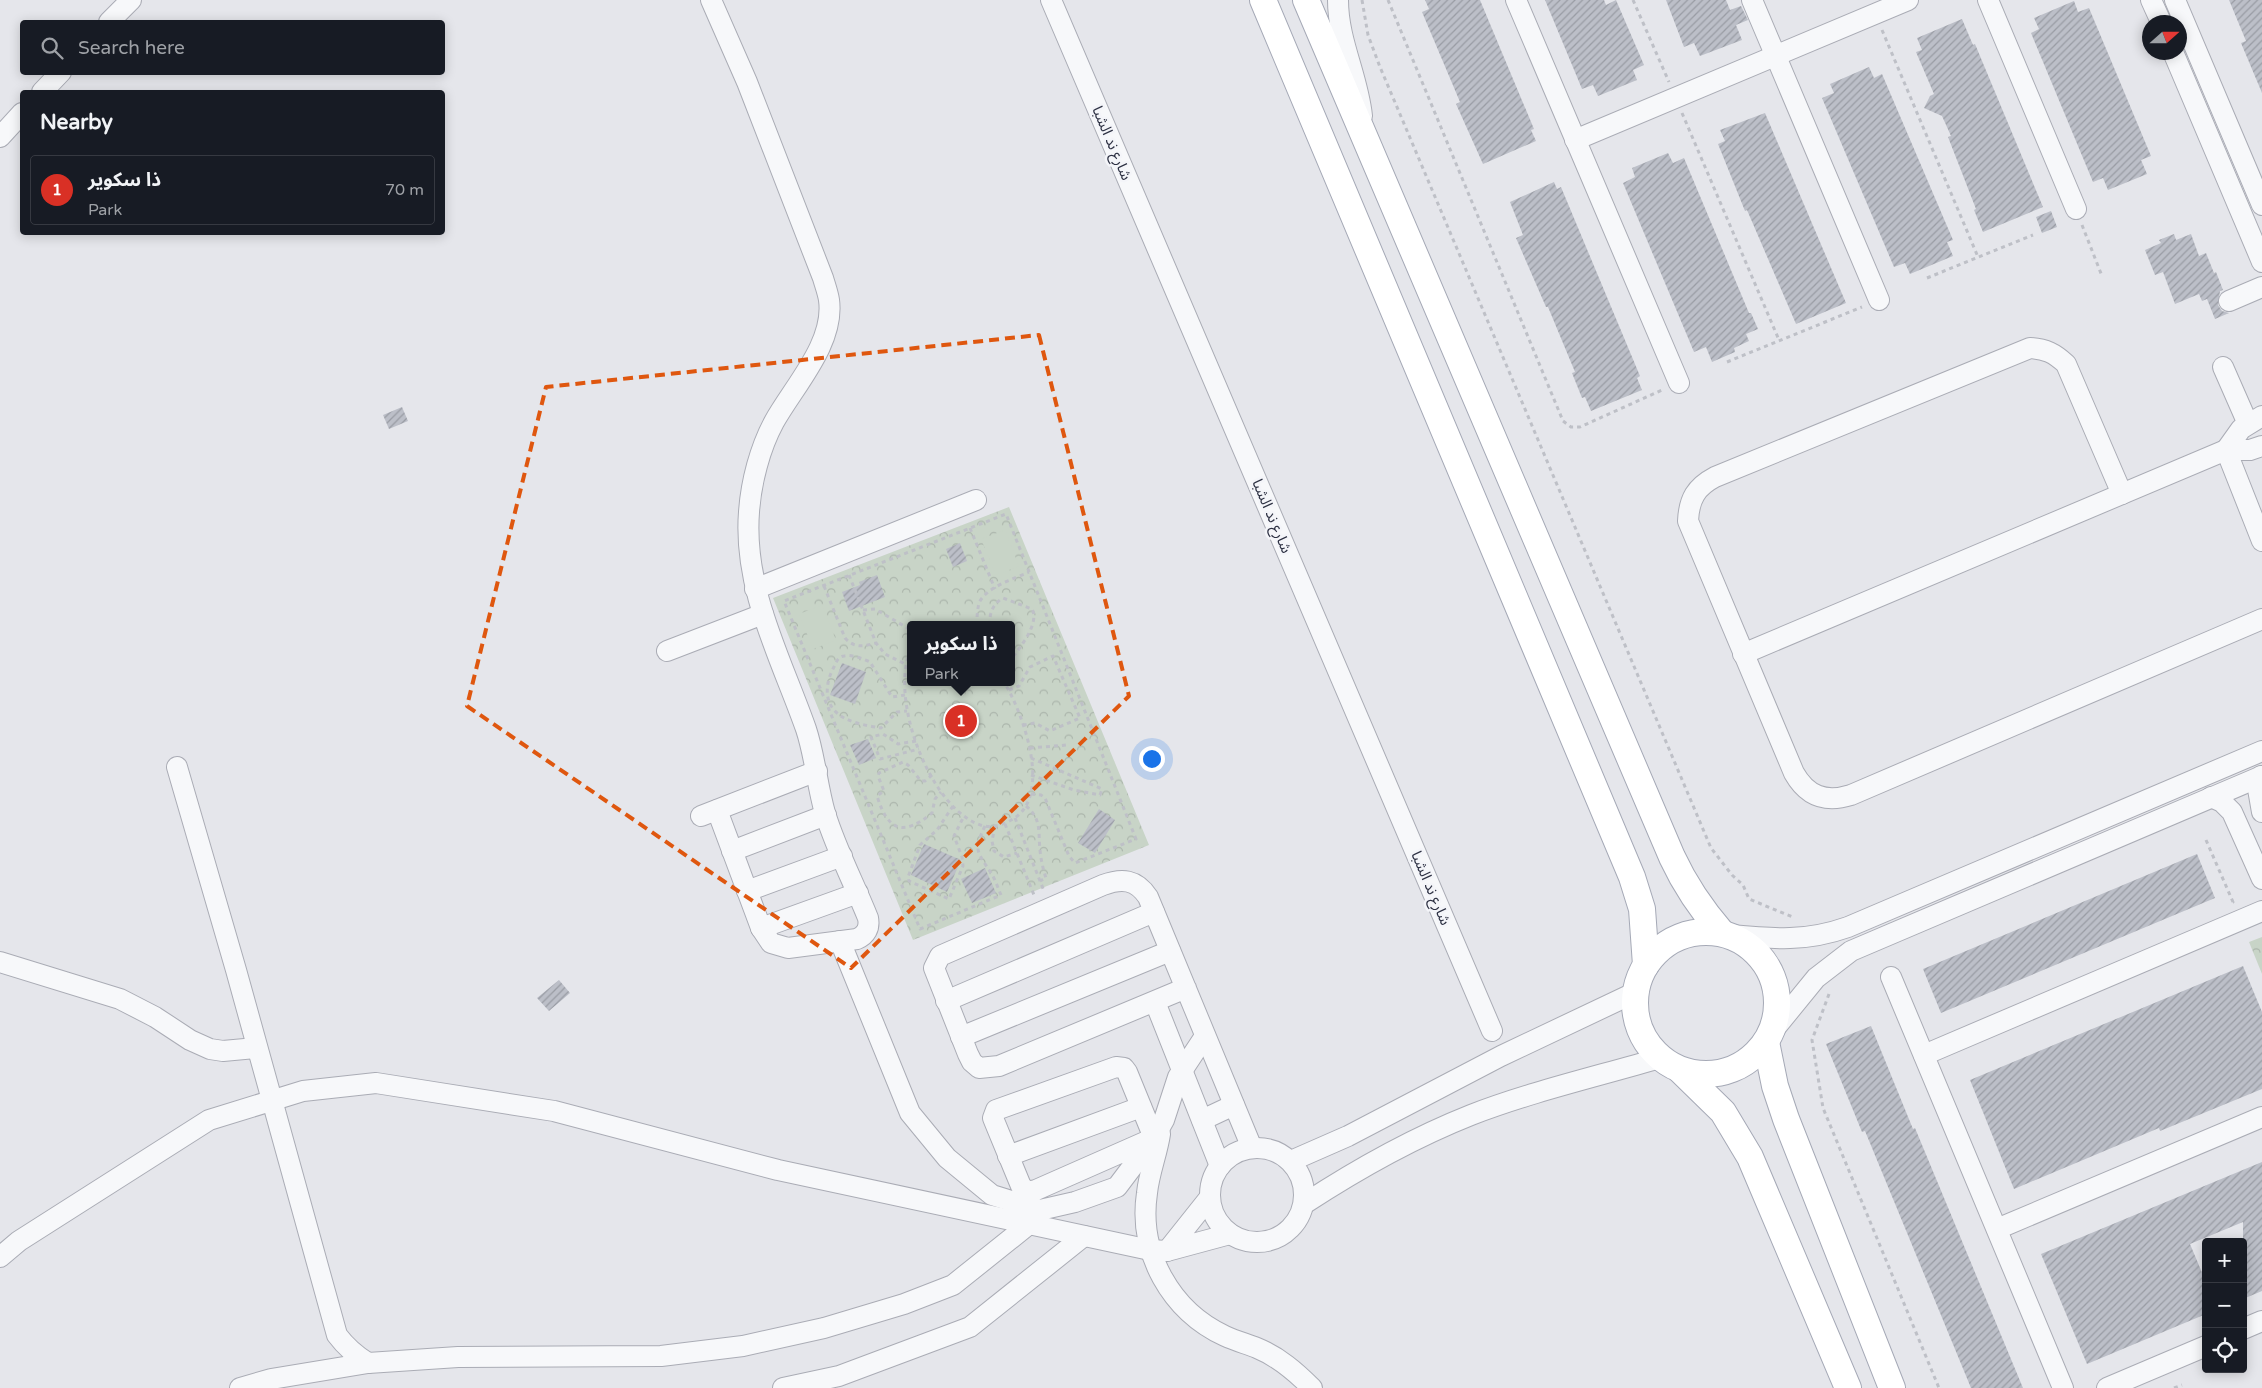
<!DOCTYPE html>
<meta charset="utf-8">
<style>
body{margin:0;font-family:"Varela Round","Noto Sans Arabic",sans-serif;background:#242831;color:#f1f3f6}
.controls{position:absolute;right:15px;bottom:15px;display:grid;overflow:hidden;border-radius:5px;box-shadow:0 2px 12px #0003}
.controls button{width:45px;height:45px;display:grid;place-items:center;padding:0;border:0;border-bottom:1px solid #363941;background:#171b24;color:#f1f3f6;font:25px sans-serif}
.compass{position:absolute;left:2142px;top:15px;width:45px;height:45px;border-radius:50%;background:#171b24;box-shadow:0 2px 12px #0003;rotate:69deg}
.you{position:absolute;left:1151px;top:758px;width:18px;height:18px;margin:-12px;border:4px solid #fff;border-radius:50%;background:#1a73e8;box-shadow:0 0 0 8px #1a73e833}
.badge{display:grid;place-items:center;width:32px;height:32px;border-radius:50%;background:#d93025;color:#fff;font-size:16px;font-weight:700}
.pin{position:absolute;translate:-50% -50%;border:2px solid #fff;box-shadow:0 1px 5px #0006}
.popup{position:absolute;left:907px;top:621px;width:108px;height:65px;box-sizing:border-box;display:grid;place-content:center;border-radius:5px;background:#171b24;filter:drop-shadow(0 1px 4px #0005);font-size:16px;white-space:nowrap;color:#9ea1a6}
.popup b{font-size:19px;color:#f1f3f6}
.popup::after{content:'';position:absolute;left:50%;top:100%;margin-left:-10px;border:10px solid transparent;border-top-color:#171b24}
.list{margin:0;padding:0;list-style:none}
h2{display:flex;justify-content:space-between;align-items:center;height:65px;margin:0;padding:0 20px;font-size:21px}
h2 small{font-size:16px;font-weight:400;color:#9ea1a6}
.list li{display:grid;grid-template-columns:32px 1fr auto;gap:15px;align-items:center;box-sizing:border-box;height:70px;margin:0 10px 10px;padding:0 10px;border:1px solid #363941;border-radius:5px}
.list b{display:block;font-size:19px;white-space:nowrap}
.list p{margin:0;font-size:16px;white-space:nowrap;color:#9ea1a6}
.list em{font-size:16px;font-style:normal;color:#9ea1a6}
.icon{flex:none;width:28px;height:28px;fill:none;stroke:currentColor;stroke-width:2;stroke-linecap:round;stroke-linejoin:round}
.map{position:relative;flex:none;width:2262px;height:1388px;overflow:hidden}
.search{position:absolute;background:#171b24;box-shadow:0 2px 12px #0003;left:20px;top:20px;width:425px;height:55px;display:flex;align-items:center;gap:12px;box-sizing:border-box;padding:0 18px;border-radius:5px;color:#9ea1a6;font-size:19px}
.panel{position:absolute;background:#171b24;box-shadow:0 2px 12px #0003;left:20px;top:90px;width:425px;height:145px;border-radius:5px}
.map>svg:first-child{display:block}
</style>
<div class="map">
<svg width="2262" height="1388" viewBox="0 0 2262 1388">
<defs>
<pattern id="park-crowns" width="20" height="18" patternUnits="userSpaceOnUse" patternTransform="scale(1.25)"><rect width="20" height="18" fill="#c8d4c7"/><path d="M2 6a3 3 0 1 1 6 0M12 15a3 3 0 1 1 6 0" fill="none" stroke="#acb6ac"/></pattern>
<pattern id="building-hatch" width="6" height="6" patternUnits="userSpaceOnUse" patternTransform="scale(1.25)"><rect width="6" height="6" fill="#bcbfc8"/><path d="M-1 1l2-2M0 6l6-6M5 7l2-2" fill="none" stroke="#999ca4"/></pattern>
</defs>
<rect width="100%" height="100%" fill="#e5e6eb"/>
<g fill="url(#park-crowns)" fill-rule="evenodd">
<path d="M1009,507L1149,845L913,940L773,598ZM911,625H1011V682H911Z"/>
<path d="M2262,937V974L2249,942Z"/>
</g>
<g fill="#c8d4c7">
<path d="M1005,530L1019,566L996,575L981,539Z"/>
<path d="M822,605L836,640L813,649L799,614Z"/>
</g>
<g fill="url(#building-hatch)">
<path d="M1425,0H1480L1534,129L1531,130L1536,141L1483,164L1456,104L1460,102L1422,12L1429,9Z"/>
<path d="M1545,0H1604L1606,5L1616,0L1644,65L1633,70L1637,80L1598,96L1593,85L1582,89Z"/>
<path d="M1666,0H1726L1730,10L1741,6L1748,20L1736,25L1742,40L1700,56L1694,43L1684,47Z"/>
<path d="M2229,0H2262V93L2241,43L2246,41Z"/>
<path d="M2074,1L2078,12L2089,8L2151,156L2141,160L2147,174L2108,190L2103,178L2093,182L2031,33L2039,29L2034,18Z"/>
<path d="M1962,19L1973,45L1975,44L2043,207L1983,232L1974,210L1976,209L1948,137L1951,136L1942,116L1924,108L1930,96L1934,94L1916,52L1922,50L1917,38Z"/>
<path d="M1869,67L1874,78L1882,74L1953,240L1947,242L1953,256L1910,274L1905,263L1894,267L1822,98L1834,93L1830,84Z"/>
<path d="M1765,113L1846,303L1796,324L1747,210L1745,211L1718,144L1725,141L1720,130Z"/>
<path d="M1668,153L1673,163L1684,158L1749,313H1751L1758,329L1746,334L1749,341L1734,348L1735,352L1712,362L1706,347L1694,352L1623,183L1635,177L1632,168Z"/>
<path d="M1554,182L1557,189L1561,187L1640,376L1637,378L1642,390L1591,411L1585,397L1582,398L1572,373L1575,372L1548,307H1546L1516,238L1523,235L1510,202Z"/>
<path d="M2051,211L2057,227L2042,233L2036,217Z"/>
<path d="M2174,234L2176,240L2191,234L2199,256L2206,253L2214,273L2216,272L2223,290L2220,291L2218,305L2222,311L2229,313L2215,319L2207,299L2202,301L2199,294L2175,304L2163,272L2155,275L2145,250L2161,243L2159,240Z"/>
<path d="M402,407L408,421L389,429L383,415Z"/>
<path d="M960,543L967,561L953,567L946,549Z"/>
<path d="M877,575L885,597L849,611L842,592L860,585L859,582Z"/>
<path d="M842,663L866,672L855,704L830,695Z"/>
<path d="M868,739L876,758L859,765L850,745Z"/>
<path d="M1099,809L1115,820L1095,853L1078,843Z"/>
<path d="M924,844L961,860L947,892L911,875Z"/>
<path d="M2197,854L2215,898L1941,1013L1923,969Z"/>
<path d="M985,868L996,893L972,903L961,879Z"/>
<path d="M2243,966L2262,1012V1089L2160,1131L2159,1128L2014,1189L1970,1080Z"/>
<path d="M559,980L570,993L549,1011L537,998Z"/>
<path d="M1871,1026L1913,1129L1915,1128L2023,1388H1971L1865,1131L1862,1132L1826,1044Z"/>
<path d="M2262,1162V1291L2243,1299V1222L2190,1244L2206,1282V1314L2087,1364L2041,1254Z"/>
</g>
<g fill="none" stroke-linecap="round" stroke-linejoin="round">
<defs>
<g id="minor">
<path d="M711,0L747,82L823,278C825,285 828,293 829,300C835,343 794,386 774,422C760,448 751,482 749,512C743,589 781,658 806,729C815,756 817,785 825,813C836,849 854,883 868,918C870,928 866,935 857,939L788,948L771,943L761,928L717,810"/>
<path d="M1051,0L1492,1031"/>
<path d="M1338,0C1338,41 1358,76 1362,116"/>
<path d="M1516,0L1679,383"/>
<path d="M1752,0L1879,300"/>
<path d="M1988,0L2076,209"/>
<path d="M2151,0L2161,22"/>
<path d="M2175,0L2262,205"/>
<path d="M109,22L131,0"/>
<path d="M2173,52L2262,262"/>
<path d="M42,92L61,72"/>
<path d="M0,137L22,113"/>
<path d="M1575,140L1908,0"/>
<path d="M2229,301L2262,287"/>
<path d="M2223,367L2248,424"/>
<path d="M2226,450L2262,541"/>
<path d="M2226,450L2241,429L2262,416"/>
<path d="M2122,494L2066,364C2054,353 2046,349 2030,348L1715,477C1696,487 1689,499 1688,521L1794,773C1807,796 1825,803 1851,795L2262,619"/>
<path d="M755,589L976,500"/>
<path d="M667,651L763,614"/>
<path d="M1743,654L2226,450H2250L2262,446"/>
<path d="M177,767L236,970L337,1335C346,1347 355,1355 368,1363"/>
<path d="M2261,776L2258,789L2262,812"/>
<path d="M2211,797L2222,802L2232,812L2262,879"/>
<path d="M701,816L817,771"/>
<path d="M732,851L826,815"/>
<path d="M747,891L842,856"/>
<path d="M761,928L858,893"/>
<path d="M1730,935C1774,939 1806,942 1848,927L2262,751"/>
<path d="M840,941L910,1113L947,1158L992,1195L1040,1210L1075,1202L1117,1187L1154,1138L1127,1072L1124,1068L1116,1067L996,1110L993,1118L995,1123L1021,1186L1028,1192L1036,1190L1154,1138L1164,1120L1178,1077L1205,1036"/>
<path d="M0,962L120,999L155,1017L190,1040L210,1049L223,1051L256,1048"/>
<path d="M1891,977L2063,1388"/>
<path d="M1186,988L999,1066L979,1068L972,1062L968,1054L934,968L940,956L1103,885C1122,878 1136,879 1148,897L1252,1148"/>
<path d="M946,1001L1154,912"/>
<path d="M1155,1002L1220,1166"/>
<path d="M1772,1032L1816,978L1851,951L2262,776"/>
<path d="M961,1037L1170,951"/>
<path d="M1924,1055L2262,911"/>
<path d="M1202,1120L1234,1105"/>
<path d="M1160,1134C1157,1154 1149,1173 1147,1193C1138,1253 1171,1311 1225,1336C1236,1341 1247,1344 1257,1348C1279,1357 1296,1372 1312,1388"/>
<circle cx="1257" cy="1195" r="47"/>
<path d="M1008,1156L1141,1107"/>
<path d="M1291,1161L1348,1136L1501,1056L1636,992"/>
<path d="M1210,1197L1167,1251L1230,1234"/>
<path d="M1304,1204C1356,1170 1413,1138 1471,1115C1530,1092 1599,1076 1660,1058"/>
<path d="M1997,1229L2262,1117"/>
<path d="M0,1257L19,1241L209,1120L303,1091L376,1083L554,1111L778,1170L1150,1250L1167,1251"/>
<path d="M2243,1329L2262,1321"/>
<path d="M240,1388L271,1379L368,1363L458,1357L661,1356L743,1346L824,1328L904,1304L953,1285L1028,1225"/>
<path d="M783,1388L839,1376L970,1327L1084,1236"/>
<path d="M2107,1388L2206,1346"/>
</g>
<g id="major">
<path d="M1263,0L1632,877L1642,909L1646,965"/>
<path d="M1306,0L1672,857C1685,885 1702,910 1722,933"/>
<circle cx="1706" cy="1003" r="71"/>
<path d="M1766,1042L1775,1086L1786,1119L1892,1388"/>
<path d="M1680,1070L1723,1112L1750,1157L1848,1388"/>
</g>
</defs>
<use href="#minor" stroke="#aaacb5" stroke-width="22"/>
<use href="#major" stroke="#a5a9b6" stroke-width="28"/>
<g stroke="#bec0c7" stroke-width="3" stroke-dasharray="4 4" stroke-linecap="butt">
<path d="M1362,0L1368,35L1380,67L1711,848L1732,875L1743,885L1749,899L1795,918"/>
<path d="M1388,0L1563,421L1571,427H1580L1662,390"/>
<path d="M1633,0L1669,82"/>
<path d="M1882,30L1978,257"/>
<path d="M1682,113L1779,340"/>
<path d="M2082,225L2102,276"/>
<path d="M1927,278L2033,235"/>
<path d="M1727,362L1862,307"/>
<path d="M970,528L995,589"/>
<path d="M849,575L876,643L885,654L907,665"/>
<path d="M824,586L845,638C855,649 864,646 876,643"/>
<path d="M863,610L875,609L911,630"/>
<path d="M977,625C977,617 977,608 980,601C989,586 1014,579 1029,572"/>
<path d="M990,625C989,613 993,604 1003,598L1032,609C1040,623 1020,648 1011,659"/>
<path d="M911,650C888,697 931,813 984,826C994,828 1005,824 1013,819C1053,795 1023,713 1004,682"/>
<path d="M1009,690L1019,686L1030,667L1053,656L1080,718L1050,731L1035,723L1024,725"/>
<path d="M905,695L892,697L870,662C864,659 851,654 844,656C838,657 836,662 834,667C826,681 823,701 837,713C846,722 868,726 881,728L897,712L907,711"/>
<path d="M916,741L898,744L883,734L871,737L880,759L919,749"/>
<path d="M1030,748L1067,745"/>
<path d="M932,775L925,781H921L908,765L903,762L879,773L878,776L884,791L877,796C888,831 903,837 932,813L935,799L941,792"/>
<path d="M1031,775L1074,790L1100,795L1102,789L1031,758"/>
<path d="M953,806L937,830L920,845L908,877L909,881L949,899L963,866L962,857L954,836L964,816"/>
<path d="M1026,806C1042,819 1038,832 1040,850C1041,860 1043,869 1046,878L1040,881"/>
<path d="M1015,818L1044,891"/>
<path d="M1005,824L1034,895"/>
<path d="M985,826C973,851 977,851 991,873C995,879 998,888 1001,895L920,929L784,601L1006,514L1136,839L1075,863L1069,856L1045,798L1041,795L1030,794"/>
<path d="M995,826L992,841L994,851L1004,857L1017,853"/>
<path d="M2206,840L2233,902L2230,903"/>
<path d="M1829,994L1812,1040L1823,1108L1939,1388"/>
<path d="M2174,1388L2182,1385"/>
</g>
<use href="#minor" stroke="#f7f8fa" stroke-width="20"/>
<use href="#major" stroke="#fff" stroke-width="26"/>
</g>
<path fill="none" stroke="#df570f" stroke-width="4" stroke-dasharray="10 6" stroke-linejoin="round" d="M1039,335L1129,696L851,968L467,706L546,387Z"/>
<g text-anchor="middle" stroke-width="5" stroke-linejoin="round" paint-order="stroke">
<g font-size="15" fill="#2d3143" stroke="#f4f5f9">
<text transform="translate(1112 143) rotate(67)" y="5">شارع ند الشبا</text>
<text transform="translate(1272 516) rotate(67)" y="5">شارع ند الشبا</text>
<text transform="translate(1431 888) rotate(67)" y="5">شارع ند الشبا</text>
</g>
</g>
</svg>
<div class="controls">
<button>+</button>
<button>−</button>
<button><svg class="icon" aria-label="locate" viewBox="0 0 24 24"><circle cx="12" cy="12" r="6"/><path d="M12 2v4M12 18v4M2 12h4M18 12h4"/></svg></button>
</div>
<svg class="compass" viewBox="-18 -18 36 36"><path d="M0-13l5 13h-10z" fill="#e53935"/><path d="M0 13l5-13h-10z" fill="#9ea1a6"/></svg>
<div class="you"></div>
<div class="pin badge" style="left:961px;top:721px">1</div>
<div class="popup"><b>ذا سكوير</b>Park</div>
<div class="search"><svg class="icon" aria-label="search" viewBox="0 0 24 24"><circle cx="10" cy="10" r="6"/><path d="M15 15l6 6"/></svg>Search here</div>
<section class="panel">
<h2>Nearby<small></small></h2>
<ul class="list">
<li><span class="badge">1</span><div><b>ذا سكوير</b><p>Park</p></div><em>70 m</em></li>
</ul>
</section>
</div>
